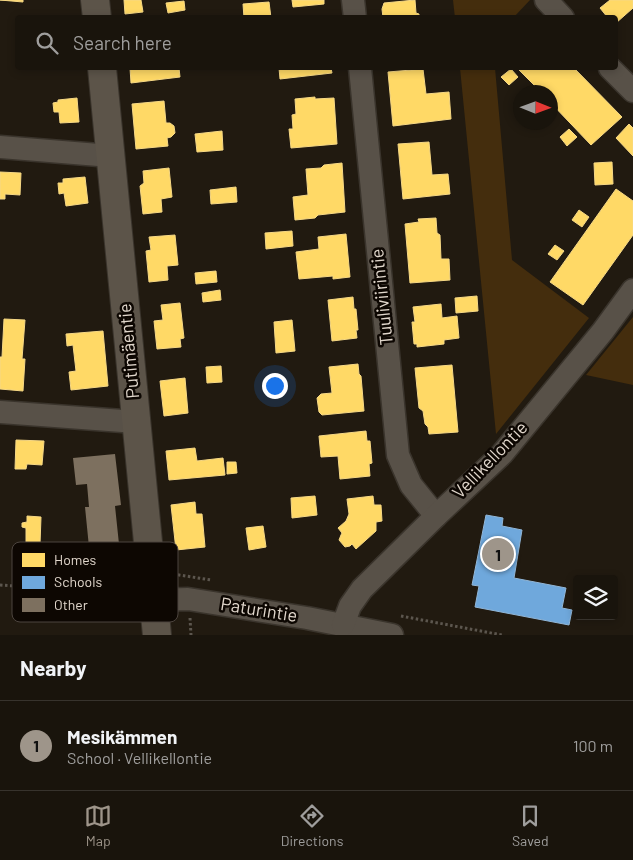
<!DOCTYPE html>
<meta charset="utf-8">
<style>
body{margin:0;font-family:Barlow,sans-serif;background:#26211a;color:#f1f3f6}
.controls{position:absolute;right:15px;bottom:15px;display:grid;overflow:hidden;border-radius:5px;box-shadow:0 2px 8px #0003}
.controls button{width:45px;height:45px;display:grid;place-items:center;padding:0;border:0;border-bottom:1px solid #37332d;background:#19140c;color:#f1f3f6;font:25px sans-serif}
.compass{position:absolute;left:513px;top:85px;width:45px;height:45px;border-radius:50%;background:#19140c;box-shadow:0 2px 8px #0003;rotate:91deg}
.you{position:absolute;left:274px;top:385px;width:18px;height:18px;margin:-12px;border:4px solid #fff;border-radius:50%;background:#1a73e8;box-shadow:0 0 0 8px #1a73e833}
.badge{display:grid;place-items:center;width:32px;height:32px;border-radius:50%;background:#9e958a;color:#111;font-size:16px;font-weight:700}
.pin{position:absolute;translate:-50% -50%;border:2px solid #fff;box-shadow:0 1px 5px #0006}
.list{margin:0;padding:0;list-style:none}
h2{display:flex;justify-content:space-between;align-items:center;height:65px;margin:0;padding:0 20px;font-size:21px}
h2 small{font-size:16px;font-weight:400;color:#9f9e9d}
.list li{display:grid;grid-template-columns:32px 1fr auto;gap:15px;align-items:center;box-sizing:border-box;height:90px;padding:0 20px;border-top:1px solid #37332d}
.list b{display:block;font-size:19px;white-space:nowrap}
.list p{margin:0;font-size:16px;white-space:nowrap;color:#9f9e9d}
.list em{font-size:16px;font-style:normal;color:#9f9e9d}
.icon{flex:none;width:28px;height:28px;fill:none;stroke:currentColor;stroke-width:2;stroke-linecap:round;stroke-linejoin:round}
.map{position:relative;flex:none;width:633px;height:635px;overflow:hidden}
.search{position:absolute;background:#19140c;box-shadow:0 2px 8px #0003;left:15px;right:15px;top:15px;height:55px;display:flex;align-items:center;gap:12px;box-sizing:border-box;padding:0 18px;border-radius:5px;color:#9f9e9d;font-size:19px}
.sheet{height:155px;background:#19140c}
nav{display:flex;justify-content:space-around;align-items:center;box-sizing:border-box;height:70px;border-top:1px solid #37332d;background:#19140c;font-size:14px;color:#9f9e9d}
nav a{display:grid;justify-items:center;gap:2px}
nav .on{color:#9e958a}
.map>svg:first-child{display:block}
</style>
<div class="map">
<svg width="633" height="635" viewBox="0 0 633 635">
<rect width="100%" height="100%" fill="#211a10"/>
<g fill="#442d0d">
<path d="M453,0H530L514,17L455,18Z"/>
<path d="M460,68H495L512,260L589,318L496,434Z"/>
<path d="M633,317V385L586,375Z"/>
</g>
<g fill="#ffd966" stroke="#f6d885">
<path d="M0,0H23V2Z"/>
<path d="M124,0H141L143,12L125,14Z"/>
<path d="M292,0H324V4L293,7Z"/>
<path d="M415,0L416,13L419,14V18H383L382,9L384,3Z"/>
<path d="M610,0H633V8L616,23V18H608L600,8Z"/>
<path d="M184,1L185,10L168,13L166,3Z"/>
<path d="M269,2L271,18H244L243,4Z"/>
<path d="M130,68H179L180,77L131,83Z"/>
<path d="M279,68H331L332,73L280,79Z"/>
<path d="M517,68H574L622,117L591,145L550,102V92H541Z"/>
<path d="M423,69L426,94L449,92L451,119L393,126L388,72Z"/>
<path d="M511,69L518,77L509,85L501,77Z"/>
<path d="M315,97V99L334,98L337,144L291,148L289,129H293L292,115L296,114L295,99Z"/>
<path d="M77,98L79,122L60,123L59,112H54L53,103L58,102V100Z"/>
<path d="M164,101L166,123H170L174,126L175,133L171,137L167,138L168,146L136,149L132,104Z"/>
<path d="M629,124L633,128V156L616,138Z"/>
<path d="M569,129L577,137L567,146L560,137Z"/>
<path d="M222,131L223,150L197,152L195,134Z"/>
<path d="M429,142L432,175L448,174L450,194L403,199L398,144Z"/>
<path d="M612,162L613,184L595,185L594,163Z"/>
<path d="M342,163L345,212L318,215L315,218L295,220L293,197L308,195L306,169L321,168L324,165Z"/>
<path d="M169,168L172,197L161,199L162,212L143,214L140,186L144,183L143,171Z"/>
<path d="M0,172L21,173L20,195L5,194V199H0Z"/>
<path d="M85,177L88,203L66,206L64,193L59,194L58,183H63V179Z"/>
<path d="M236,187L237,202L211,204L210,190Z"/>
<path d="M616,189L633,201V235L583,305L550,282Z"/>
<path d="M579,210L589,217L582,227L572,220Z"/>
<path d="M436,218L437,233L440,235L441,259H449L450,280L410,283L405,224L419,222L418,219Z"/>
<path d="M292,231L293,246L266,249L265,233Z"/>
<path d="M346,234L350,277L333,279V276L299,279L296,252L319,249L318,237Z"/>
<path d="M175,235L178,265L167,266L168,280L149,282L146,251L151,250L149,237Z"/>
<path d="M555,245L564,251L557,260L548,254Z"/>
<path d="M216,271L217,282L196,284L195,273Z"/>
<path d="M220,290L221,300L203,302L202,293Z"/>
<path d="M477,296L478,311L456,313L455,298Z"/>
<path d="M353,297L354,309H356L358,330H356L357,338L332,341L328,300Z"/>
<path d="M180,303L184,338L180,339L181,347L157,349L154,321L163,320L161,305Z"/>
<path d="M441,304L442,318L457,316L459,338L444,340V344L417,347V344H414L412,322H415L413,307Z"/>
<path d="M4,319L25,320L22,359H25L23,391L0,389V357H2Z"/>
<path d="M292,320L295,351L276,353L274,322Z"/>
<path d="M103,331L108,386L71,390L69,372L76,371L73,345L67,346L66,334Z"/>
<path d="M358,364L359,374L361,376L364,411L322,415L319,412L317,398L321,394L332,393L329,367Z"/>
<path d="M452,365L458,432L429,434L428,427L425,424L423,411L419,408L415,368Z"/>
<path d="M221,366L222,382L207,383L206,367Z"/>
<path d="M185,378L188,413L164,416L160,381Z"/>
<path d="M366,431L367,441H370L372,463L369,464L370,476L340,479L338,456L321,457L319,436Z"/>
<path d="M16,440L44,441L42,465L27,464L26,469H15Z"/>
<path d="M195,448L197,461L223,458L225,475L169,480L166,451Z"/>
<path d="M227,462H236L237,473L227,474Z"/>
<path d="M315,496L317,515L292,518L291,498Z"/>
<path d="M373,496L374,505H381L382,521L376,522V531L356,549L352,544L350,546L345,547L339,540L341,535L342,533L338,528L346,521L349,514L347,499Z"/>
<path d="M195,502L196,514H202L205,547L176,550L171,505Z"/>
<path d="M27,516L41,517L40,544H26V528L22,527V523L27,522Z"/>
<path d="M263,526L266,547L249,550L246,528Z"/>
</g>
<path fill="#6fa8dc" stroke="#91b6d7" d="M486,515L503,518L502,526L522,530L514,578L566,588L562,608L572,610L569,625L475,607L479,586L472,585Z"/>
<path fill="#7d705f" d="M115,454L121,505L115,506L119,544L89,547L85,507H89L87,484L76,485L73,458Z"/>
<g fill="none" stroke-linecap="round" stroke-linejoin="round">
<defs>
<g id="street">
<path d="M353,0L355,18"/>
<path d="M546,0L563,18"/>
<path d="M360,68L398,455L411,485L436,516"/>
<path d="M610,68L633,91"/>
<path d="M0,147L111,156"/>
<path d="M0,412L136,422"/>
<path d="M154,600L188,599L307,618L392,635"/>
<path d="M343,625L350,606L362,589L436,516L502,454L603,331L633,290"/>
</g>
<g id="secondary">
<path d="M95,0L97,18"/>
<path d="M102,68L157,635"/>
</g>
</defs>
<use href="#street" stroke="#3a342c" stroke-width="25"/>
<use href="#secondary" stroke="#3a342c" stroke-width="30"/>
<g stroke="#5c564e" stroke-width="3" stroke-dasharray="2.5 2.5" stroke-linecap="butt">
<path d="M173,574L211,580"/>
<path d="M0,585L46,588L112,569L129,570"/>
<path d="M401,616L502,635"/>
<path d="M190,618L191,635"/>
</g>
<use href="#street" stroke="#585148" stroke-width="22"/>
<use href="#secondary" stroke="#5c5449" stroke-width="28"/>
</g>
<g text-anchor="middle" stroke-width="5" stroke-linejoin="round" paint-order="stroke">
<g font-size="18" fill="#e1d7cc" stroke="#0d0702">
<text transform="translate(382 297) rotate(-96)" y="6">Tuuliviirintie</text>
<text transform="translate(129 351) rotate(-95)" y="6">Putimäentie</text>
<text transform="translate(490 460) rotate(-46)" y="6">Vellikellontie</text>
<text transform="translate(259 610) rotate(9)" y="6">Paturintie</text>
</g>
</g>
<rect x="12" y="542" width="166" height="80" rx="8" fill="#0d0702" stroke="#4d453f" stroke-width="1"/>
<rect x="22" y="553" width="23" height="14" fill="#ffd966"/>
<rect x="22" y="576" width="23" height="13" fill="#6fa8dc"/>
<rect x="22" y="598" width="23" height="14" fill="#7d705f"/>
<g font-size="14" fill="#e1d7cc">
<text x="54" y="565">Homes</text>
<text x="54" y="587">Schools</text>
<text x="54" y="610">Other</text>
</g>
</svg>
<div class="controls">
<button><svg class="icon" aria-label="layers" viewBox="0 0 24 24"><path d="M12 4l9 5-9 5-9-5zM3 14l9 5 9-5"/></svg></button>
</div>
<svg class="compass" viewBox="-18 -18 36 36"><path d="M0-13l5 13h-10z" fill="#e53935"/><path d="M0 13l5-13h-10z" fill="#9f9e9d"/></svg>
<div class="you"></div>
<div class="pin badge" style="left:498px;top:554px">1</div>
<div class="search"><svg class="icon" aria-label="search" viewBox="0 0 24 24"><circle cx="10" cy="10" r="6"/><path d="M15 15l6 6"/></svg>Search here</div>
</div>
<section class="sheet">
<h2>Nearby<small></small></h2>
<ul class="list">
<li><span class="badge">1</span><div><b>Mesikämmen</b><p>School · Vellikellontie</p></div><em>100 m</em></li>
</ul>
</section>
<nav>
<a class="on"><svg class="icon" aria-label="map" viewBox="0 0 24 24"><path d="M3 6l6-2 6 2 6-2v14l-6 2-6-2-6 2zM9 4v14M15 6v14"/></svg>Map</a>
<a><svg class="icon" aria-label="directions" viewBox="0 0 24 24"><path d="M12 3l9 9-9 9-9-9zM9 14v-3h6M13 9l2 2-2 2"/></svg>Directions</a>
<a><svg class="icon" aria-label="saved" viewBox="0 0 24 24"><path d="M7 4h10v16l-5-4-5 4z"/></svg>Saved</a>
</nav>
